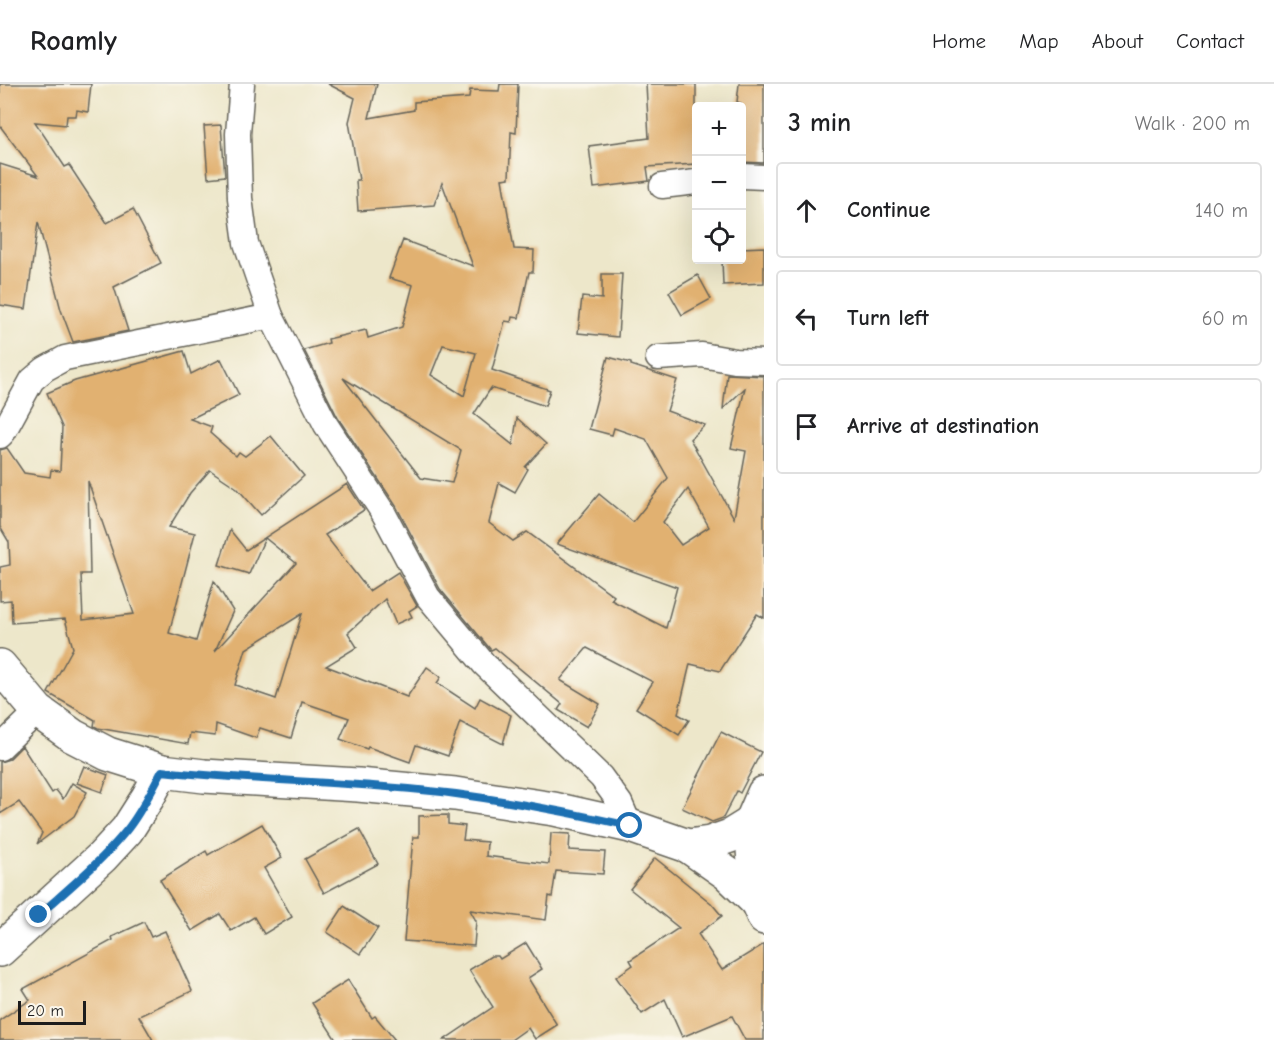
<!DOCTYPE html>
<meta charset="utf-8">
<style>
body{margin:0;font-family:"Comic Neue",sans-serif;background:#f6f6f6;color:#202124}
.controls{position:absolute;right:18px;top:18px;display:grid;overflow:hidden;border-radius:6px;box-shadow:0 6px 24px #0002}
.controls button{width:54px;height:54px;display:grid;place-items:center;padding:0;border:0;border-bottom:2px solid #e0e0e0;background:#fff;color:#202124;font:30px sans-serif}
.scale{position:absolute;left:18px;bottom:15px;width:68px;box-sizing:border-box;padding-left:6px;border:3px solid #1c1c1c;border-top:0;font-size:16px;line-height:21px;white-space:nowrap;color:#1c1c1c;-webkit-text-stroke:4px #fbf7ec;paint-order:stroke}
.stop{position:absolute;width:18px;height:18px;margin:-14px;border:4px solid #1f6fb2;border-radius:50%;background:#fff}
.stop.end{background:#1f6fb2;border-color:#fff;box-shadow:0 2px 6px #0008}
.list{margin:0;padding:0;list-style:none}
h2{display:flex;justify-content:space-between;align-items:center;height:78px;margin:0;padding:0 24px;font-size:26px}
h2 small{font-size:20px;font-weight:400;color:#757577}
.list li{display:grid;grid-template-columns:39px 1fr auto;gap:18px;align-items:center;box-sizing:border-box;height:96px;margin:0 12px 12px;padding:0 12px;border:2px solid #e0e0e0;border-radius:6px}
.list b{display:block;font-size:22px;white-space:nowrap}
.list em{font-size:20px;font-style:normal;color:#757577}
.icon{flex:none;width:33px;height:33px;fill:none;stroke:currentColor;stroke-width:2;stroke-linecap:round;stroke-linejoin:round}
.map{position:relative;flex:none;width:764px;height:956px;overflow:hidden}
header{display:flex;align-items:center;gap:36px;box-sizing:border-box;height:84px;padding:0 30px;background:#fff;border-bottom:2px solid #e0e0e0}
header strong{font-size:28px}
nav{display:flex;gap:33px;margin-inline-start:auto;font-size:21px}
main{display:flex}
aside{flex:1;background:#fff}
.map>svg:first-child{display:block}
</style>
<header>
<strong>Roamly</strong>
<nav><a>Home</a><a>Map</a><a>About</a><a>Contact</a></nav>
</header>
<main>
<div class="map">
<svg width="764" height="956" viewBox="0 0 764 956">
<rect width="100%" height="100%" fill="#fbf7ec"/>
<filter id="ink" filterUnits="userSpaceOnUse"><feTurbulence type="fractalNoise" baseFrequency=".0167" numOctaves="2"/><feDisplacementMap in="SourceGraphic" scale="12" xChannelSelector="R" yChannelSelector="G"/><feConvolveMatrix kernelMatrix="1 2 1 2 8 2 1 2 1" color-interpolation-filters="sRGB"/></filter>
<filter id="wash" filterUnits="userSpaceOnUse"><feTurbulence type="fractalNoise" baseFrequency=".008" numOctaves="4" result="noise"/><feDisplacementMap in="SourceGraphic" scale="24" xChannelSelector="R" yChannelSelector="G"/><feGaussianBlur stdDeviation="1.35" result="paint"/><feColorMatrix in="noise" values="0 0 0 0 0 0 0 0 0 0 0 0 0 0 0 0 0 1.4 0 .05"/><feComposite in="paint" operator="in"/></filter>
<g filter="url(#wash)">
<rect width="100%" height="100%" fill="#ede7ca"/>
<g id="blocks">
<g fill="#e1b171" fill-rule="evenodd">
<path d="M0,0H91L88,28L77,26L76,32H67L66,41L35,38L65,83L69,81L107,139L133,125L161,179L114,203L128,247L73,258L61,226L38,138L26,225L0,221V80L38,92L0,42Z"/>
<path d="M328,0H377L369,34L414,26V18L469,14L470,6L499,7L500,0H518L516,49L511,48L509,94L502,95L514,165L534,166L533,188H529L519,234L512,233L511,238L505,237L492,286L550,306L545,322L491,304L474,330L513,361L517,334L546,360L525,383L528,385L515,408L499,399L489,439L513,457L527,448L614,512L611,516L666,544L677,503L557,460L599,410L633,438L668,394L646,355L614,344L612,351L589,345L608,273L631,279V281L677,296L667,327L705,341L690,355L734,434L746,367L731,364L745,304L723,325L727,290L764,292V534L757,530L720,587L690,580L678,630L689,636L679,651L636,624L653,598L587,564L560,596L600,620L587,643L558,626L562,620L495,564L491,566L440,505L396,422L338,334L304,266L329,259L328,255L366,246L368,254L402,243L413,201L389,194L403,156L473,182L442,99L434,121L358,127L356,96H359L349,38L355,14ZM443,261L476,269L464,312L431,291ZM343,294L461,366L452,399L421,394ZM688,405L709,443L681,461L663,438Z"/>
<path d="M646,0H696V80L647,83L649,97L594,104L589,62L649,54Z"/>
<path d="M739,0H764V79L741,78V19L737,18Z"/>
<path d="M221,41L225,92L208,94L204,42Z"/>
<path d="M764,163V199L723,201L722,176H741V164Z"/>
<path d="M602,190H622L618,253L578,249L582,213L602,215Z"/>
<path d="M698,191L711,215L682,231L669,208Z"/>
<path d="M184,267L191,290L221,275L239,311L190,335L212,343L210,349L236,372L239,368L245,372L271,352L304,392L261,431L237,404L210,386L190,409L169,443L195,449L169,549L196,557L214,497L233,527L215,567L296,479L265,454L249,490L219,481L230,446L246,466L347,400L364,426L325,451L369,507L398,488L417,522L409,527L412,533L396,540L385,515L348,549L357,563L326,582L407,613L427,583L441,593L437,599L475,624L480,614L511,631L503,660L460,638L448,672L416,661L410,678L368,663L367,665L340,655L349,634L302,618L291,654L260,644L256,654L216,640L215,652L190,649L188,660L98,644L94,642L95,636L48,609L73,564L65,535L12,539L11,516L0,517V483L10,481L9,458L0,443V366L7,364L24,389L50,393L51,386L60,387L62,343L47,309L75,297ZM88,397L134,530L83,536L81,490H90ZM302,530L276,615L235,601L246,565Z"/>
<path d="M721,648L761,668L740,709L737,707L723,734L712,738L682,724Z"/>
<path d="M22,662L52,709L56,706L63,715L72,699L87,708L74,732L37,760L42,749L19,718L0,730V678L9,675Z"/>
<path d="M84,682L108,691L102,708L77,699Z"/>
<path d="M448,731V740L465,742L463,756L487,758L486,772L549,780L551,749L570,750L569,766L605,768L603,790L556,787L552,813L549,812L546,836L470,826L476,837L474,862L404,857L413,753H419V732Z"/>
<path d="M262,740L282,774L264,784L292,833L264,850L254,833L231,847L220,830L192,847L160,796L206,767L208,771Z"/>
<path d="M359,745L378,780L324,809L305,775Z"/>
<path d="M655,774L711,819L722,832L698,850L722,886L764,860V956H745L732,932L682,953L665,915L642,930L616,893L633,881L630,876L679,844L630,805Z"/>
<path d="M344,822L378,844L360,870L327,848Z"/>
<path d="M144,838L151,853L165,847L192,907L139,932L153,956H0V936L30,916L23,905L113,856L112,853Z"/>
<path d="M526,859L542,885L528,894L557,941L535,955L528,944L511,956H444L493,923L469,886L491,872H498L500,875Z"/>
<path d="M348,896L372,934L375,932L395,956H336L312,919Z"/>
</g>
</g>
</g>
<g filter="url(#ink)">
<use href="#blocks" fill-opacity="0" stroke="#656359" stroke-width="1.5"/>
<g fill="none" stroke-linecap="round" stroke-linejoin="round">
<defs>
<g id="street">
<path d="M242,0L238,50L240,114L246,159L271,232L326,341L384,430L428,513L484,580L601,693L620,719L630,742"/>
<path d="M742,92L764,93"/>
<path d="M662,102L696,98"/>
<path d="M658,274L702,271L735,277L764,278"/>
<path d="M0,352L3,349L32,296L45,285L65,274L271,232"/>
<path d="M0,664L38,627"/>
</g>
<g id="secondary">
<path d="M0,582L38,627L73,652L108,670L162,687L204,692L358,701L455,710L554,725L630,742L688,762L710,759L730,752L751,739L764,709"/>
<path d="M751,739L757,818L764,834"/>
<path d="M688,762L728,790L757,818"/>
<path d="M0,866L102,773L127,746L148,713L162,687"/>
</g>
</defs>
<use href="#street" stroke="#656359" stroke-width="27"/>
<use href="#secondary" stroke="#656359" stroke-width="36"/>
<use href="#street" stroke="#fff" stroke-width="24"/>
<use href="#secondary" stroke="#fff" stroke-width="33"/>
</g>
</g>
<g fill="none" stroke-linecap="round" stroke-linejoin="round" filter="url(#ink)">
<path stroke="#1f6fb2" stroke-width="8" d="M39,831C69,804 101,778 126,747C141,729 151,707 162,687C259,698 359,697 456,710C515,718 573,729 630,742"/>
</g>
</svg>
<div class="controls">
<button>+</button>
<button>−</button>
<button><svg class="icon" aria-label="locate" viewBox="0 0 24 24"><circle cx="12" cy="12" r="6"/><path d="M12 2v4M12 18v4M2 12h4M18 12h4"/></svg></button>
</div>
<div class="scale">20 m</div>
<div class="stop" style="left:630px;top:742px"></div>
<div class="stop end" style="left:39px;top:831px"></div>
</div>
<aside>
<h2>3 min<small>Walk · 200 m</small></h2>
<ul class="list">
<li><svg class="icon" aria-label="ahead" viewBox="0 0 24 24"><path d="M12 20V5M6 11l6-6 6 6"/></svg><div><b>Continue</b></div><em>140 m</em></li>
<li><svg class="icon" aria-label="left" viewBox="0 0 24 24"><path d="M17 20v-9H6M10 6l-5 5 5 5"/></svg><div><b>Turn left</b></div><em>60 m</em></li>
<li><svg class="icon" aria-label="arrive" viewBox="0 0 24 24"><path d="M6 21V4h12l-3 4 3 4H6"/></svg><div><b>Arrive at destination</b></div></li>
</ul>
</aside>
</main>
